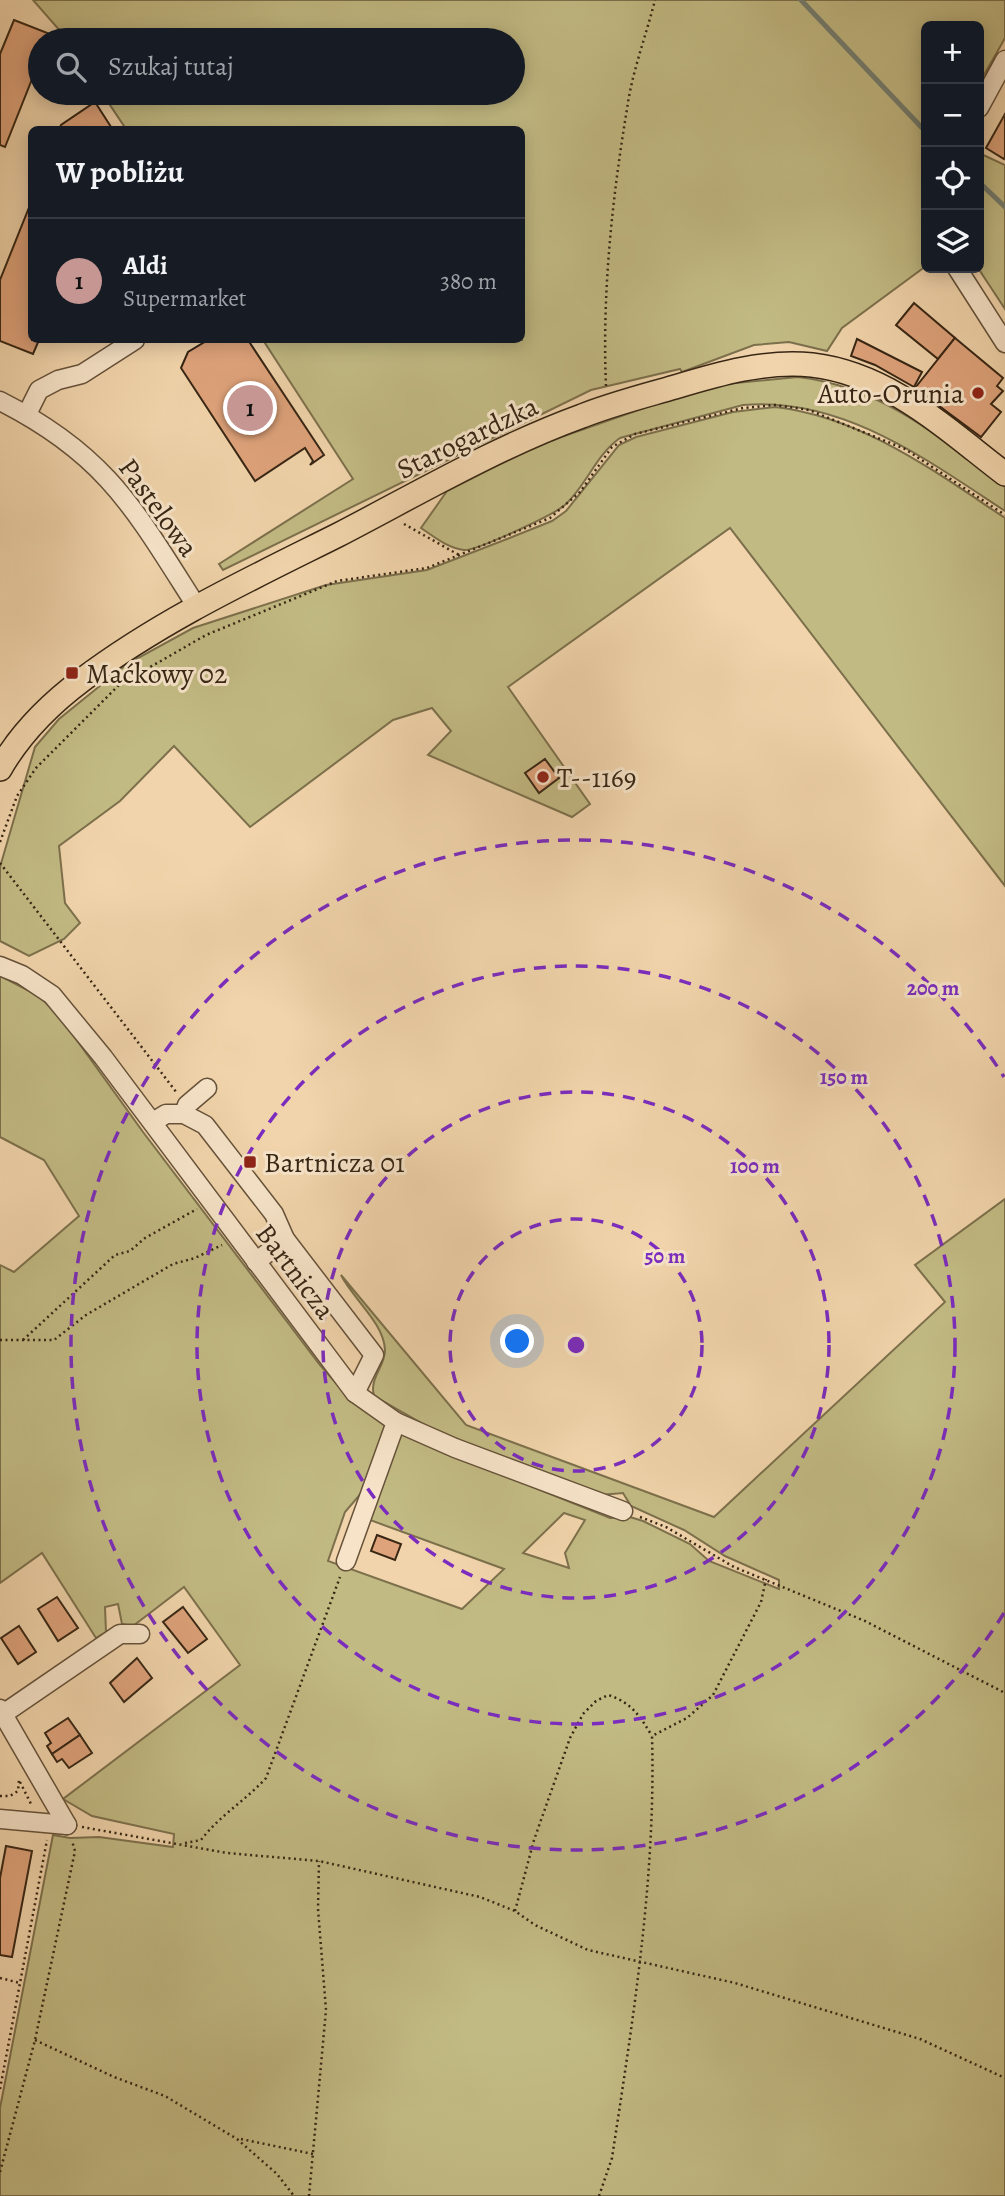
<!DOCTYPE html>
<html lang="pl">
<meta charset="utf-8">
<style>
body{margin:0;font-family:Alegreya,serif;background:#242831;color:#f1f3f6}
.controls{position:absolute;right:21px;top:21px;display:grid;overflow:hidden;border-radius:10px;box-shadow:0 4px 18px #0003}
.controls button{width:63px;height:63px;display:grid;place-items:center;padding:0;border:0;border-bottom:2px solid #363941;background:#171b24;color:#f1f3f6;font:35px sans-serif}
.you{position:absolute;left:518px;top:1342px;width:24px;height:24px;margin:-18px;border:5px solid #fff;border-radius:50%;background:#1a73e8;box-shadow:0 0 0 10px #1a73e833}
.badge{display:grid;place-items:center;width:46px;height:46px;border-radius:50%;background:#c59692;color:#111;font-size:23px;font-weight:700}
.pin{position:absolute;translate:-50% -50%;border:4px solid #fff;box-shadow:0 2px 7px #0006}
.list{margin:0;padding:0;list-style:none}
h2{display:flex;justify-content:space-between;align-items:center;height:91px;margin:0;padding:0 28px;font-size:30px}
h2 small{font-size:23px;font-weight:400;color:#9ea1a6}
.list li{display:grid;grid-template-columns:46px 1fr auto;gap:21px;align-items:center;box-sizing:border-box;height:126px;padding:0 28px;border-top:2px solid #363941}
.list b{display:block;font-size:26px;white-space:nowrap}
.list p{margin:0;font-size:23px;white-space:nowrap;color:#9ea1a6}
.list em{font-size:23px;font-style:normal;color:#9ea1a6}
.icon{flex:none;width:38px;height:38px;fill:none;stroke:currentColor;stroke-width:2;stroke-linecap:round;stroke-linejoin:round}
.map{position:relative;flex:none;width:1005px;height:2196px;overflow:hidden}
.search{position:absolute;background:#171b24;box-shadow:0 4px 18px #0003;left:28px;top:28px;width:497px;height:77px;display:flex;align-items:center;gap:18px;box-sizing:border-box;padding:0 24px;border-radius:38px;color:#9ea1a6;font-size:26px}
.panel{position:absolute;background:#171b24;box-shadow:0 4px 18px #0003;left:28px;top:126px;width:497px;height:217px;border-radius:10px}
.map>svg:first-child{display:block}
</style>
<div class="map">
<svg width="1005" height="2196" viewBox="0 0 1005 2196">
<rect width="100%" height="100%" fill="#f1d4ab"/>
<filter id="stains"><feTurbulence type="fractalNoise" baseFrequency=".00286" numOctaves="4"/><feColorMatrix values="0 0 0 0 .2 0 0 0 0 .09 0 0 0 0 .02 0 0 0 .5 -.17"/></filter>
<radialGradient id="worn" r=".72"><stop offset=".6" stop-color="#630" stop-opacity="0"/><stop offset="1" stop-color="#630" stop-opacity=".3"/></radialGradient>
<g fill="#c2ba83" stroke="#7c704c" stroke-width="2" fill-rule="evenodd">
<path d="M33,0H1005V38L979,84V26H926V266L842,328L827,351L789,342L754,345L682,372L680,369L591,390L223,570L219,564L353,479L263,340H522V130L126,129L102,93H513V40H68Z"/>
<path d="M979,153L1005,165V309L978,268Z"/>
<path d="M798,377C883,387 939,437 1005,487V511C927,460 842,396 743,405L620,438C596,455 587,484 566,504C556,514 476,551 464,550C449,549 433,536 421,528L447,491L538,445L670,399L725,384Z"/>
<path d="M775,407C862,417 934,471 1005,518V886L730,528L508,687L590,804L572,817L428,755L451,731L432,708L393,720L250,827L174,746L120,801L59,846L65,903L80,923L64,939L29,956L0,941V867L35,747L59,719L127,664L193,628L326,585L427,570L507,539L552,521L566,511L619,445L636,437L733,412Z"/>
<path d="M0,976L39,996L60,1017L143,1132L320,1365L345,1393L388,1426L370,1483L345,1512L328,1561L462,1609L504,1569L370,1520L396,1435L402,1432L520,1476L530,1486L610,1518L630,1517L643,1521L690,1544L709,1561L779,1589V1580L725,1556L684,1530L631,1506L623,1493L600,1495L448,1438L374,1396C369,1378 385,1367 385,1350C384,1323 353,1299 341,1275L466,1425L714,1517L945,1302L915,1265L1005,1199V2196H0V2108L53,1835L70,1838L99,1837L173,1847L174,1834L92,1816L63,1799L240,1665L184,1587L133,1626L122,1624L118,1604L105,1607L106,1632L96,1638L42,1553L0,1583V1265L14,1272L79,1216L44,1160L0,1137ZM564,1513L585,1520L565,1553L569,1568L523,1553Z"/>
</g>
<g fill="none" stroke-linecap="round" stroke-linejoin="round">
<g stroke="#737d71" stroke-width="5">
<path d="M801,0L926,132"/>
<path d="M979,182L1005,207"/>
</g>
</g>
<g fill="#dfa37b" stroke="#372614" stroke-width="2">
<path d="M14,20L50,34L48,40H40V59L5,147L0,145V54Z"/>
<path d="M95,102L113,130H59L61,125Z"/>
<path d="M1005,114V157L1004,159L986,148Z"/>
<path d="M32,200V340H39L33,354L0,341V280Z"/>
<path d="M914,303L955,338L938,359L896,325Z"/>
<path d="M955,338L1003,378L997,386L1003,391L991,404L1001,412L981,437L915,388Z"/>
<path d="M857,339L922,372L914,387L875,365L851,356Z"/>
<path d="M208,340H248L324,455L310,465L313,461L305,448L255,481L181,368L188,352Z"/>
<path d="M545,759L559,778L539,793L525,773Z"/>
<path d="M377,1535L401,1544L395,1560L371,1551Z"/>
<path d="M57,1597L78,1628L58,1641L38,1609Z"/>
<path d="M183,1607L207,1639L188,1653L163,1622Z"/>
<path d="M19,1626L36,1652L18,1664L1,1638Z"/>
<path d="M137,1658L152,1678L124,1702L110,1683Z"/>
<path d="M68,1718L80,1735L52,1754L47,1746L51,1743L45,1733Z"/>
<path d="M80,1735L92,1753L69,1768L62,1759L57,1762L52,1754Z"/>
<path d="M6,1846L32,1851L12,1957L0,1955V1878Z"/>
</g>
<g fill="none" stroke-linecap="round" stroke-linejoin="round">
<defs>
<g id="minor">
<path d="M979,108L1005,60"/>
<path d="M957,268L1005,343"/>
<path d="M0,401C107,455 135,510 197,607"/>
<path d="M27,414L39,390L58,380L82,374L135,340"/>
<path d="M0,966L22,975L52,995L103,1057L355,1393L396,1422L455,1448L623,1511"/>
<path d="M184,1114L187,1105L207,1088"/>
<path d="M153,1122L166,1114H184L205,1125L274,1214L285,1239L374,1355L355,1393"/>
<path d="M256,1262L285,1239"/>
<path d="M346,1561L396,1422"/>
<path d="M0,1709L67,1825"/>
<path d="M3,1714L120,1634H140"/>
<path d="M0,1819L67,1825"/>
</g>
<path id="major" d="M0,769C20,734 50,704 82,680C160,621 250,579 338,535C417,494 497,447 582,416C612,404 644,396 675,387C718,374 766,360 812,365C889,374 946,429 1005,474"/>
</defs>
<use href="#minor" stroke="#66523a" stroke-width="21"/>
<use href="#major" stroke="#372614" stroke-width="26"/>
<g stroke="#372614" stroke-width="2.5" stroke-dasharray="2 3.5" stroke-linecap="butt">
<path d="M606,386C602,295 612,199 627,109C632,72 646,36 655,0"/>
<path d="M404,524L459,555"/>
<path d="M0,842L17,796L36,768L119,685L206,635L337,581L427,568L550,518L580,492L612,447L635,434L743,408L775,405L809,410L905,449L1005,515"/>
<path d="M0,863L177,1093"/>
<path d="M0,1340H54L86,1315L173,1264L195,1258L222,1245"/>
<path d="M23,1340L115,1255L130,1251L145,1238L197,1209"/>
<path d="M640,1517L666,1527L734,1567L865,1621L1005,1693"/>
<path d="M20,1782L31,1804"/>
<path d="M0,1796H10L18,1791L19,1780"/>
<path d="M82,1827L227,1853L319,1861L480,1897L515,1911L535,1925L588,1950L735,1983L920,2039L1005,2078"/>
<path d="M185,1843L201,1840C219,1816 245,1801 266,1778L340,1577"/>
<path d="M515,1911L534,1840L570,1738L583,1714L596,1701L608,1695C631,1702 640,1716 652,1736"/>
<path d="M0,1978L20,1983"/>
<path d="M35,2040L114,2077L165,2096L237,2139L277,2174L294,2196"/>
<path d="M0,2089L47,1840"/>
<path d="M241,2139L313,2154"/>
<path d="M0,2172L35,2040L75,1851L72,1841"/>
<path d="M309,2196L326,2010L318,1909L319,1861"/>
<path d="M599,2196L612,2158C633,2019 656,1878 652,1736L687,1718L713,1695L761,1602L766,1579"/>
</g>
<use href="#minor" stroke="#f6e3c8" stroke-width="18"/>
<use href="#major" stroke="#f1d4ab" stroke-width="23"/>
</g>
<g fill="none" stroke="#7b2cbf" stroke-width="3.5" stroke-dasharray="12 9">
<circle cx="576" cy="1345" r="126"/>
<circle cx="576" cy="1345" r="253"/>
<circle cx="576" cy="1345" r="379"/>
<path d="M1004 1613A505 505 0 1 1 1004 1077"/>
</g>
<g fill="#8f2418" stroke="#f6e3c8" stroke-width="2.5">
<circle cx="978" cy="393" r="7"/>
<rect x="65" y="666" width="14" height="14" rx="3.5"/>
<circle cx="543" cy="777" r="7"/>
<rect x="243" y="1155" width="14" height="14" rx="3.5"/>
</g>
<g text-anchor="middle" stroke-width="6" stroke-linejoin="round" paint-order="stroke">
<g font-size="28" fill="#372614" stroke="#f6e3c8" text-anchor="start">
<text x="964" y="403" text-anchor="end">Auto-Orunia</text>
<text x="86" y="683">Maćkowy 02</text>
<text x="557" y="787">T--1169</text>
<text x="264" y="1172">Bartnicza 01</text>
</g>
<g font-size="28" fill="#372614" stroke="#f6e3c8">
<text transform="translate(467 437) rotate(-26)" y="10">Starogardzka</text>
<text transform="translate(159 507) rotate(54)" y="10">Pastelowa</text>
<text transform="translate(296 1271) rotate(53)" y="10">Bartnicza</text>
</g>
</g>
<circle cx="576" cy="1345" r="10" fill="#7b2cbf" stroke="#f6e3c8" stroke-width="3.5"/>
<g font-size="21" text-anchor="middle" font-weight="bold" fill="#7b2cbf" stroke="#f6e3c8" stroke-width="6" stroke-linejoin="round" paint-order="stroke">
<text x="933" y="995">200 m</text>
<text x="844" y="1084">150 m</text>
<text x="755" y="1173">100 m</text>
<text x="665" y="1263">50 m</text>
</g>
<rect width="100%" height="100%" filter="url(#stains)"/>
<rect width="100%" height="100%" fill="url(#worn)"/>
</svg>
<div class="controls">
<button>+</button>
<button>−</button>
<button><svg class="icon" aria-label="locate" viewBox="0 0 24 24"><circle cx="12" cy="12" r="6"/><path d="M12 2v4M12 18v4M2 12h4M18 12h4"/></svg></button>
<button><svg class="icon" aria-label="layers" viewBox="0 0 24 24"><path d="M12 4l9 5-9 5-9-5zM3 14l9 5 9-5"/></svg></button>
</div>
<div class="you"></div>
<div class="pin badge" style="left:250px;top:408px">1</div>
<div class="search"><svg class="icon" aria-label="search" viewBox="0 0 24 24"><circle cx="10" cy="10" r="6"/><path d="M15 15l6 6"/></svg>Szukaj tutaj</div>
<section class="panel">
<h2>W pobliżu<small></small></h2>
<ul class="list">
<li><span class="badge">1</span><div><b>Aldi</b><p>Supermarket</p></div><em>380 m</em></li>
</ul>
</section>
</div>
